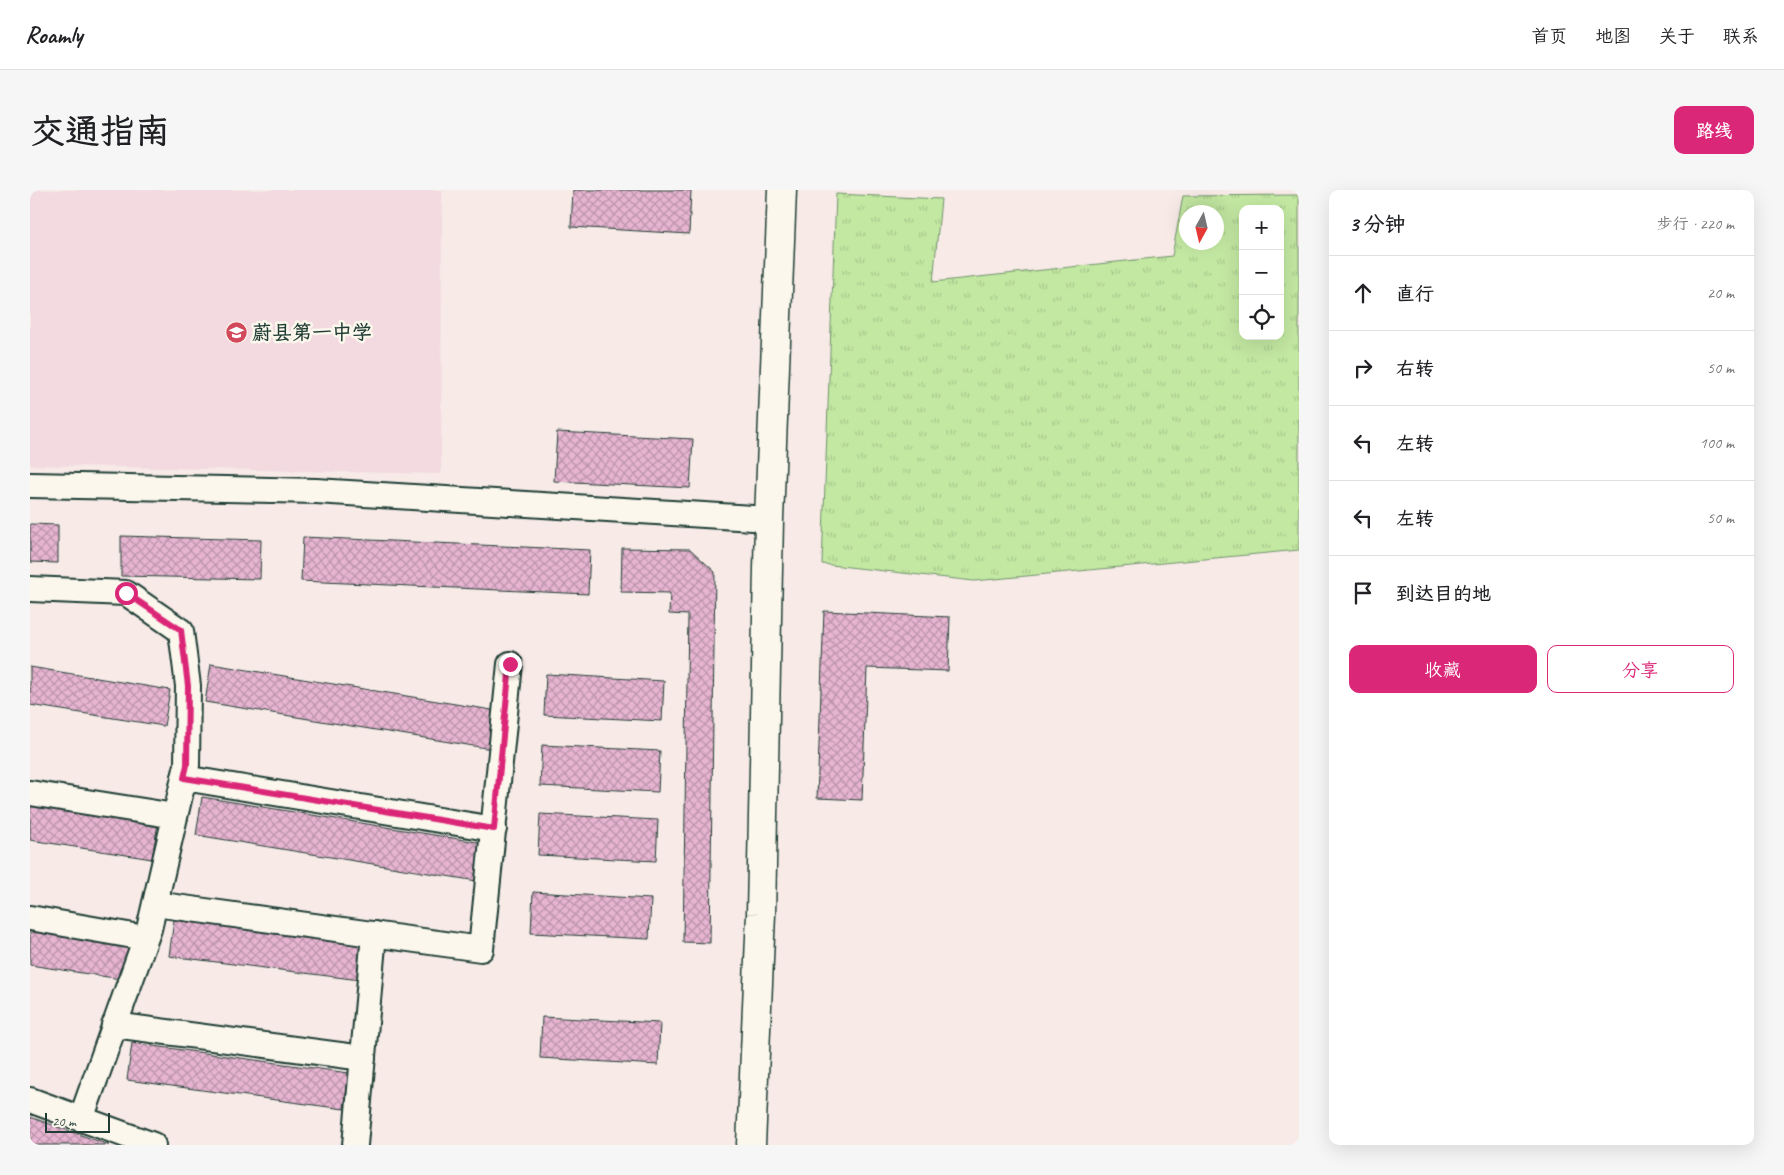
<!DOCTYPE html>
<html lang="zh">
<meta charset="utf-8">
<style>
body{margin:0;font-family:Caveat,"LXGW WenKai TC",sans-serif;background:#f6f6f6;color:#202124}
.controls{position:absolute;right:15px;top:15px;display:grid;overflow:hidden;border-radius:10px;box-shadow:0 5px 20px #0002}
.controls button{width:45px;height:45px;display:grid;place-items:center;padding:0;border:0;border-bottom:1px solid #e0e0e0;background:#fff;color:#202124;font:25px sans-serif}
.compass{position:absolute;left:1149px;top:15px;width:45px;height:45px;border-radius:50%;background:#fff;box-shadow:0 5px 20px #0002;rotate:188deg}
.scale{position:absolute;left:15px;bottom:12px;width:65px;box-sizing:border-box;padding-left:5px;border:2px solid #1f3d34;border-top:0;font-size:14px;line-height:18px;white-space:nowrap;color:#1f3d34;-webkit-text-stroke:4px #fbf7ec;paint-order:stroke}
.stop{position:absolute;width:15px;height:15px;margin:-11px;border:4px solid #db2777;border-radius:50%;background:#fff}
.stop.end{background:#db2777;border-color:#fff;box-shadow:0 1px 5px #0008}
.list{margin:0;padding:0;list-style:none}
h2{display:flex;justify-content:space-between;align-items:center;height:65px;margin:0;padding:0 20px;font-size:21px}
h2 small{font-size:16px;font-weight:400;color:#757577}
.list li{display:grid;grid-template-columns:32px 1fr auto;gap:15px;align-items:center;box-sizing:border-box;height:75px;padding:0 20px;border-top:1px solid #e0e0e0}
.list b{display:block;font-size:19px;white-space:nowrap}
.list em{font-size:16px;font-style:normal;color:#757577}
.actions{display:flex;gap:10px;padding:15px 20px}
.actions a{flex:1;padding:11px 0;border:1px solid #db2777;border-radius:10px;text-align:center;font-size:18px;color:#db2777}
.actions .main{background:#db2777;color:#fff}
.icon{flex:none;width:28px;height:28px;fill:none;stroke:currentColor;stroke-width:2;stroke-linecap:round;stroke-linejoin:round}
.map{position:relative;flex:none;width:1269px;height:955px;overflow:hidden;border-radius:10px}
header{display:flex;align-items:center;gap:30px;box-sizing:border-box;height:70px;padding:0 25px;background:#fff;border-bottom:1px solid #e0e0e0}
header strong{font-size:24px}
nav{display:flex;gap:28px;margin-inline-start:auto;font-size:18px}
.intro{display:flex;align-items:center;justify-content:space-between;box-sizing:border-box;height:120px;padding:0 30px}
h1{margin:0;font-size:35px}
.button{padding:12px 22px;border-radius:10px;background:#db2777;color:#fff;font-size:18px;font-weight:700}
main{display:flex;gap:30px;padding:0 30px}
aside{flex:1;background:#fff;border-radius:10px;box-shadow:0 5px 20px #0002}
.map>svg:first-child{display:block}
</style>
<header>
<strong>Roamly</strong>
<nav><a>首页</a><a>地图</a><a>关于</a><a>联系</a></nav>
</header>
<div class="intro"><h1>交通指南</h1><a class="button">路线</a></div>
<main>
<div class="map">
<svg width="1269" height="955" viewBox="0 0 1269 955">
<defs>
<pattern id="grass-tufts" width="24" height="20" patternUnits="userSpaceOnUse" patternTransform="scale(1.25)"><rect width="24" height="20" fill="#c3e8a2"/><path d="M3 7l-1-3M5 7V3M7 7l1-3M15 17l-1-3M17 17v-4M19 17l1-3" fill="none" stroke="#a7c88c"/></pattern>
<pattern id="building-cross-hatch" width="8" height="8" patternUnits="userSpaceOnUse" patternTransform="scale(1.25)"><rect width="8" height="8" fill="#e7b4d1"/><path d="M0 0l8 8M0 8l8-8" fill="none" stroke="#bb94aa"/></pattern>
</defs>
<rect width="100%" height="100%" fill="#f7eae7"/>
<filter id="ink" filterUnits="userSpaceOnUse"><feTurbulence type="fractalNoise" baseFrequency=".02" numOctaves="2"/><feDisplacementMap in="SourceGraphic" scale="10" xChannelSelector="R" yChannelSelector="G"/><feConvolveMatrix kernelMatrix="1 2 1 2 8 2 1 2 1" color-interpolation-filters="sRGB"/></filter>
<g filter="url(#ink)">
<path fill="#f2dae0" d="M0,0H412L411,284L0,275Z"/>
<path fill="url(#grass-tufts)" stroke="#71926b" fill-rule="evenodd" d="M806,4L911,9L903,92L1142,66L1153,6L1269,5V360L944,391L792,374ZM1213,19H1250V146H1213ZM1156,22H1186V52H1156Z"/>
<g fill="url(#building-cross-hatch)" stroke="#1f3d34">
<path d="M543,0H661L659,44L541,37Z"/>
<path d="M527,242L663,249L660,298L524,291Z"/>
<path d="M0,334L28,335V373L0,372Z"/>
<path d="M91,346L231,350L230,389L91,386Z"/>
<path d="M273,347L560,360L558,404L271,391Z"/>
<path d="M592,358L660,359L685,382L680,753L653,752L658,425L639,424L640,403L591,402Z"/>
<path d="M794,421L920,427L918,481L837,478L832,610L787,608Z"/>
<path d="M181,474L468,521L462,559L175,512Z"/>
<path d="M0,477L140,500L134,536L0,515Z"/>
<path d="M516,484L634,491L632,531L514,525Z"/>
<path d="M512,555L630,561L628,602L510,596Z"/>
<path d="M172,607L459,654L453,692L166,645Z"/>
<path d="M0,613L128,633L122,669L0,650Z"/>
<path d="M510,624L628,630L626,671L508,665Z"/>
<path d="M503,702L621,709L619,749L501,743Z"/>
<path d="M144,730L335,754L330,790L139,766Z"/>
<path d="M0,737L103,753L97,790L0,775Z"/>
<path d="M512,827L630,833L628,875L510,868Z"/>
<path d="M102,853L319,883L314,919L97,890Z"/>
<path d="M0,927L79,955H0Z"/>
</g>
<g fill="none" stroke-linecap="round" stroke-linejoin="round">
<defs>
<g id="street">
<path d="M0,295L286,301L739,329"/>
<path d="M0,399L96,403L151,441L158,496L157,575L119,739L51,929"/>
<path d="M154,588L464,639"/>
<path d="M0,603L145,626"/>
<path d="M125,714L451,759L480,474"/>
<path d="M0,728L115,748"/>
<path d="M84,835L333,868"/>
<path d="M0,910L123,955"/>
<path d="M325,955L344,744"/>
</g>
<path id="secondary" d="M721,955L731,724L739,329L752,0"/>
</defs>
<use href="#street" stroke="#1f3d34" stroke-width="28"/>
<use href="#secondary" stroke="#1f3d34" stroke-width="31"/>
<use href="#street" stroke="#fbf7ec" stroke-width="24"/>
<use href="#secondary" stroke="#fbf7ec" stroke-width="28"/>
</g>
</g>
<g fill="none" stroke-linecap="round" stroke-linejoin="round" filter="url(#ink)">
<path stroke="#db2777" stroke-width="6" d="M96,403L151,440L158,496L157,575L154,588L464,639L480,474"/>
</g>
<defs>
<symbol id="school-disc" viewBox="-11 -11 22 22"><circle r="9.5" fill="#d1495b" stroke="#fbf7ec"/><path d="M0-5L7-2L0 1L-7-2ZM-4 1L0 2.5L4 1V4Q0 6-4 4Z" fill="#fff"/></symbol>
</defs>
<g fill-rule="evenodd">
<use href="#school-disc" x="194" y="130" width="25" height="25"/>
</g>
<g text-anchor="middle" stroke-width="5" stroke-linejoin="round" paint-order="stroke">
<g font-size="20" font-weight="bold" fill="#1f3d34" stroke="#fbf7ec" text-anchor="start">
<text x="222" y="149">蔚县第一中学</text>
</g>
</g>
</svg>
<div class="controls">
<button>+</button>
<button>−</button>
<button><svg class="icon" aria-label="locate" viewBox="0 0 24 24"><circle cx="12" cy="12" r="6"/><path d="M12 2v4M12 18v4M2 12h4M18 12h4"/></svg></button>
</div>
<svg class="compass" viewBox="-18 -18 36 36"><path d="M0-13l5 13h-10z" fill="#e53935"/><path d="M0 13l5-13h-10z" fill="#757577"/></svg>
<div class="scale">20 m</div>
<div class="stop" style="left:96px;top:403px"></div>
<div class="stop end" style="left:480px;top:474px"></div>
</div>
<aside>
<h2>3 分钟<small>步行 · 220 m</small></h2>
<ul class="list">
<li><svg class="icon" aria-label="ahead" viewBox="0 0 24 24"><path d="M12 20V5M6 11l6-6 6 6"/></svg><div><b>直行</b></div><em>20 m</em></li>
<li><svg class="icon" aria-label="right" viewBox="0 0 24 24"><path d="M7 20v-9h11M14 6l5 5-5 5"/></svg><div><b>右转</b></div><em>50 m</em></li>
<li><svg class="icon" aria-label="left" viewBox="0 0 24 24"><path d="M17 20v-9H6M10 6l-5 5 5 5"/></svg><div><b>左转</b></div><em>100 m</em></li>
<li><svg class="icon" aria-label="left" viewBox="0 0 24 24"><path d="M17 20v-9H6M10 6l-5 5 5 5"/></svg><div><b>左转</b></div><em>50 m</em></li>
<li><svg class="icon" aria-label="arrive" viewBox="0 0 24 24"><path d="M6 21V4h12l-3 4 3 4H6"/></svg><div><b>到达目的地</b></div></li>
</ul>
<div class="actions"><a class="main">收藏</a><a>分享</a></div>
</aside>
</main>
